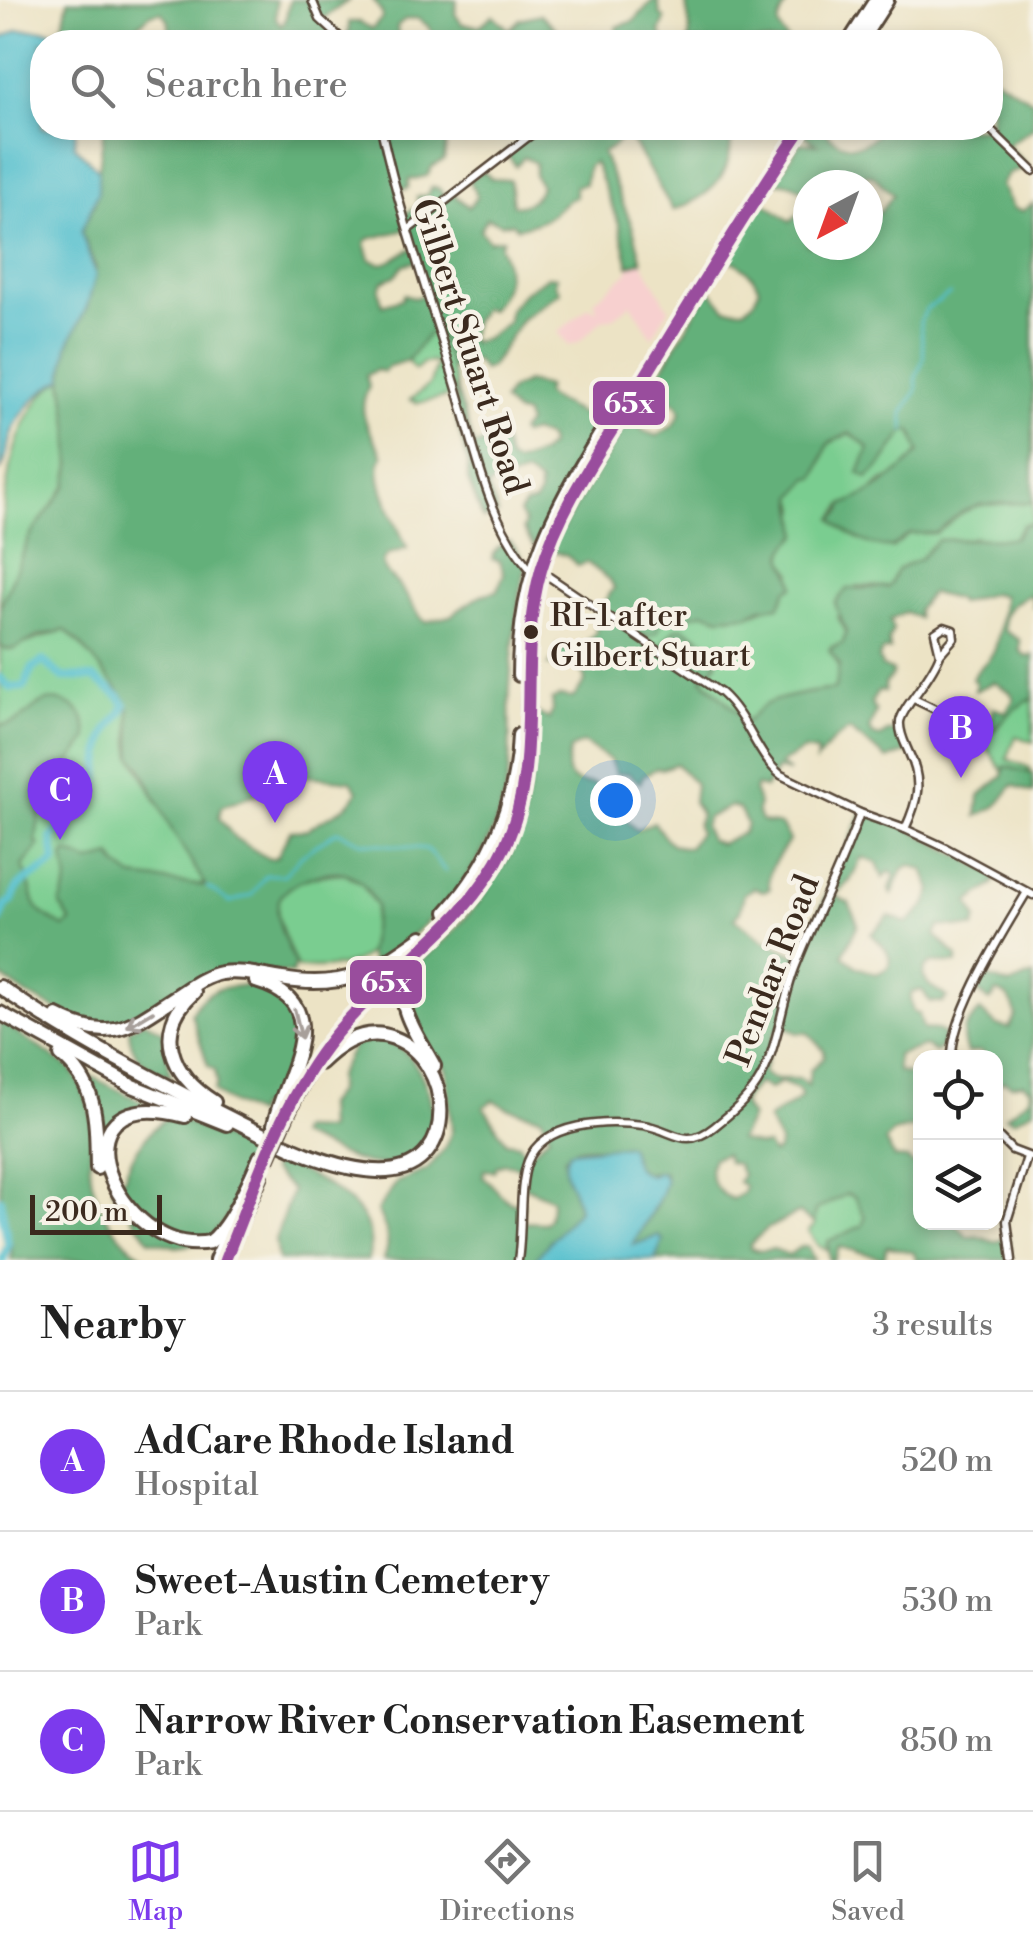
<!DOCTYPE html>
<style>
body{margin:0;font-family:"Libre Bodoni",serif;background:#f2f2f2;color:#222}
.controls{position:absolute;right:30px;bottom:30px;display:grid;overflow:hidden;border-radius:20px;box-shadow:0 5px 15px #0003}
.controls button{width:90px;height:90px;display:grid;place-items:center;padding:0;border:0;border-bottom:2px solid #e0e0e0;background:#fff;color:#222;font:50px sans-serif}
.compass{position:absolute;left:793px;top:170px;width:90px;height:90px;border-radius:50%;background:#fff;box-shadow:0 5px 15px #0003;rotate:221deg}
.scale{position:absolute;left:30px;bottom:25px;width:132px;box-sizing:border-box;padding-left:10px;border:5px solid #3b2a1e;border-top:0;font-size:28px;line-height:35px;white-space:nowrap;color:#3b2a1e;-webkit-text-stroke:8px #f7f3e8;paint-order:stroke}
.you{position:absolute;left:615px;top:800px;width:35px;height:35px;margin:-25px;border:8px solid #fff;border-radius:50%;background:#1a73e8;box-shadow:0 0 0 15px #1a73e833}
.badge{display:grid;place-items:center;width:65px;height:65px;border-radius:50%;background:#7c3aed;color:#fff;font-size:32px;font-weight:700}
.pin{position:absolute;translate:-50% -82px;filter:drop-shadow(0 2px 5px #0008)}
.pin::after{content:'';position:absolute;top:52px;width:35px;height:30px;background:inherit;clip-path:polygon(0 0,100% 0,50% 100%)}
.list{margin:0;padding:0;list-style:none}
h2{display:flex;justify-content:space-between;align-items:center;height:130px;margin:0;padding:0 40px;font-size:42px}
h2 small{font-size:32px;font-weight:400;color:#767676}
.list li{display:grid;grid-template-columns:65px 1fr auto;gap:30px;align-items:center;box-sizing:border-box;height:140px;padding:0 40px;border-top:2px solid #e0e0e0}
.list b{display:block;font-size:38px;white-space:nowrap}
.list p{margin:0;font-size:32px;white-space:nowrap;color:#767676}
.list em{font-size:32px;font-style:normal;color:#767676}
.icon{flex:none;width:55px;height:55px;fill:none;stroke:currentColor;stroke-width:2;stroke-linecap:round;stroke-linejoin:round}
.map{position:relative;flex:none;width:1033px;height:1260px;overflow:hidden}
.search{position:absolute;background:#fff;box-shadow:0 5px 15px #0003;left:30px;right:30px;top:30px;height:110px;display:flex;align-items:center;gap:25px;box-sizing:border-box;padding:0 35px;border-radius:40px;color:#767676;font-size:38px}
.sheet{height:550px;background:#fff}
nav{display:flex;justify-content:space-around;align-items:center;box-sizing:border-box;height:140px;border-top:2px solid #e0e0e0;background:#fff;font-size:28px;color:#767676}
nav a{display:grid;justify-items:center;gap:5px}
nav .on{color:#7c3aed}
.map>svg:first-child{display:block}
</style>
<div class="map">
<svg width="1033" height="1260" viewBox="0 0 1033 1260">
<rect width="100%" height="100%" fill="#f7f3e8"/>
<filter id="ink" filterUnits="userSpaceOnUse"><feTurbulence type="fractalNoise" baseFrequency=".01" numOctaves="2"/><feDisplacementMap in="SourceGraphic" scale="20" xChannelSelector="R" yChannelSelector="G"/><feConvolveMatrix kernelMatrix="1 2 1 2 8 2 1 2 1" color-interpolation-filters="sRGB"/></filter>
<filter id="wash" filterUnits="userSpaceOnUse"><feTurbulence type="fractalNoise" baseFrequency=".0048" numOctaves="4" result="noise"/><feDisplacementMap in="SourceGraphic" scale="40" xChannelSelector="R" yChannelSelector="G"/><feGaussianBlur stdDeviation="2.25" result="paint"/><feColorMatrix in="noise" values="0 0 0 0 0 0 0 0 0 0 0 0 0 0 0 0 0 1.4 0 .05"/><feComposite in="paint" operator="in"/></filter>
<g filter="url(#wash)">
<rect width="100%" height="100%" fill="#ece3c5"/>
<path fill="#f7d0cf" d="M642,261L669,309L652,337L631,303L615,317L602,320L579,342L569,346L558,332L589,307L598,311L594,301L627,273L629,266Z"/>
<g fill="#7acd90" stroke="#5a7c57" stroke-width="2.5">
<path d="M436,324L455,382V395L418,403L410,400L430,384L437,362L423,363L415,370L407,361Z"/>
<path d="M63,379L69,423L71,465L67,485L30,536L0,608C0,536 0,414 63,379Z"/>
<path d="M905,431H912L919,452L901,473L881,482L866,496L843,505L833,519C847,536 871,545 892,548L909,534L942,529L963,512L980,505L1033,502V523L1023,525L1014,538L991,541L975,537L930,547L920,559L902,567L889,587L857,586L838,617L846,632L843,643L831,647L830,652C841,663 842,678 833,690C822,689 775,698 766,705C760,709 753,716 746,721L702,678L717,664C714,644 695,629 676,629L658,649L640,634L663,613L673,620L705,612L720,617L748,615L782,602L792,572C781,562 783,556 787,543L796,537L797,508L794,497L821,464L828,444L850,433L869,448L860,472L882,464Z"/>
<path d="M65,630C79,641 123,691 128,707C133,723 126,744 134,759C157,802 181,845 207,887L133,877L134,884L0,969V645L5,649C26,645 44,636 65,630Z"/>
<path d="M1033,699V742L1016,736L1007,759L1030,768L1031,773L1006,766L1003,771L988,749L982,746C998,728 1009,707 1033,699Z"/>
<path d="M345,873L362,884L376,906L368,954C345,970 324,968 297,968C292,954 272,913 278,899C288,878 326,874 345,873Z"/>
<path d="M847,1194L855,1197L865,1218L863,1226L828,1242L827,1249L818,1246L808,1231L815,1225L813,1218L816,1210Z"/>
</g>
<g fill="#63b07a" stroke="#4f6d4c" stroke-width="2.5" fill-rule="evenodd">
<path d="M68,0H276V18L281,25L285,21L290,0H349L321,20L343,41L349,32V22H360L372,29L382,18V13L373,0H457L455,14L462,24L480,26L493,15L509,30L520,19L541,14L561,34L560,42H452L443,35L431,42L433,34L427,25L416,18L404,20L397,26L398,35L405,39L401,42H164L170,32L168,19L161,12L151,14L136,27L137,42H93L55,32L63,25Z"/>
<path d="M653,0H658L660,14L665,19L660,32L665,42H613L617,27L634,21Z"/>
<path d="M686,0H788C779,22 772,23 789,42H688C693,28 686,15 686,0Z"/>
<path d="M991,75L1033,101V128L1007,145L1027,166L1008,174L1001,185L1014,209L1023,211L1033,203V502L980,505L962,512L936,533L909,534L892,547C873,549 845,534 833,519L842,511L843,505C871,494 900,475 919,452L912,431H905L882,464L868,478L859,473L869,448L850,433L828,444L815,478H809L794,497L799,534C769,562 791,558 794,586L787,590L779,606L761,608L748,615L720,617L705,612L673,620L663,613L658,632L650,636L640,634L658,649L676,629L682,627L704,641L718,658L714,668L702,679L747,721C754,715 759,709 766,704C774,699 823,689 833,690L836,687L839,664L829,650L843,643L846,632L835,603L847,589L889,587L897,570L920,559L938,540L1014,538L1023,525L1033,523V608L1032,597L1027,595C1009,606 1002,610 1005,631L1020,640V651L1027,657L1033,655V699C1007,708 990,738 968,755L969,749L984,737L976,724L990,723L993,708L1006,712L1014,699L1010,692L994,682L975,691L976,683L972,679C978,668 987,663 993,653C998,646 1003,606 1003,596L993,593L959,603L955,599L931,593L917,610L918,618L905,612L890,620L893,630L888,641L890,650L882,651L879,658L882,667L893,671L892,676L885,684V691H878L871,703L876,712L869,729L873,735L881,737L887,732L900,731L908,752L888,759L849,730L833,741L816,761L817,752L804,750L780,764L789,772L777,769L765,788L756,786L754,790L759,804L757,811L761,821C778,828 780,816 789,841C780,856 764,870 770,889L763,891L754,888L744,894L740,911L734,918L762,939L799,956L828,892L849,903L858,924L843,955L857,967L876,974L888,968C894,952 881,944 871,934L889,916L907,923L926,905L932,890L924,870L911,865L903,869L892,894L890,890L895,874L889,872L883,878L877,863L862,857L850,881L838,892L830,888L862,812L906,827L998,876L992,886L969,902L977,920L974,928L940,926L935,935L957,956V963H931L925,968L923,976L929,985L947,997L943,1002H930L922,990L912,992L910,998L913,1012L919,1014L923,1029L937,1030L945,1034L940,1048L935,1052L925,1046L897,1055V1071L920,1077V1126L893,1132L885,1142L895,1158L907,1159L912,1164H920V1222L955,1223L967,1237L977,1236L994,1242L1009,1238L1012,1260H916L914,1253L887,1246L884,1258L839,1247L834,1260H829L828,1241L862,1226L865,1218L855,1197L847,1194L816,1210L814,1223L798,1213L767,1229L750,1244V1248L759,1251L774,1249L789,1255L800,1247H808L814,1260H655L663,1240L658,1236L633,1245C644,1223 667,1197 664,1172L644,1173L632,1164L630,1156C611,1149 579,1139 564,1158L578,1210L534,1260H383C392,1243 386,1227 377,1211L397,1182L427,1170L444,1149L452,1131L446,1069L441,1060L431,1055L411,1012L410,979L419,961L450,935L478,903L510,855L520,830L532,773L534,711L549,719L553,710L552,700L560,696L573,698L585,682L584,675L578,668L549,665L556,657L558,645L575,652L596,633V623L601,614L598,611L614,588L610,580L586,562L579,566L567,556L549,550L635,409L641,412L637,422L643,431L657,436L674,425L681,411L677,404L651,387L709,289L726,308L744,309L753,302L759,289C755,275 738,261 725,259L722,263L762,201L790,221L808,207V245H868V207L879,213L893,195L872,175H857L851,185H808V194L792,184L775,182L800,143L817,144L805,136L809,128H822C839,150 865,152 881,128H990ZM583,743L610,760L616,774L628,773L640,783L643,776L657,768L662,769L676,764L695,784L693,802L701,815L697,825L699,833L688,847C667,848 665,837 654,822L636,830L594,784C568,785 562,773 571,749ZM731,806L739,809L747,824L743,833L720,844L710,840L704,826L707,818ZM787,1027L797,1033H808L824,1050V1058L810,1070L808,1086L800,1079H772L763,1073L775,1031ZM780,1082L798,1089L802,1096C792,1108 777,1109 768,1120L780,1144L777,1152L772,1154L767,1145L759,1146L739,1140L751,1117L741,1103L758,1083L770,1089ZM494,1100L508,1108L542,1117L549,1135L531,1153L523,1150L520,1144L506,1142L484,1107ZM725,1154L728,1162L737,1164L742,1175L738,1182L745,1186L743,1193L732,1199C715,1192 705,1175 713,1158ZM505,1163L525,1169V1187L552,1199L549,1218L545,1223L522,1222L523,1204C502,1205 498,1187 483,1177L484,1170L494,1171L497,1166Z"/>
<path d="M104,128H479L472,134L447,136L444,160L432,167L427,176L409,180L408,188L397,191L404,214L418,207L417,197L427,195L432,187L438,188L447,198L453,194L469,207L477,197L469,180L483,171L492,179L510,180L513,205C526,207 537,198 541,186L535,176V163L524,157L516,166L505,153L525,138L549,131V128H748L731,131C733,175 713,196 673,210L630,138L622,135L614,146L602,153L633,228L642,261L629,266L619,224L594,162L588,166L585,184L575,186V197C563,200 559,210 549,216C539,223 528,225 517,228L512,223L502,224L487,218L480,230L489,241L503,239L500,246C511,273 509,288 490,310L483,308L474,321L469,338L472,342L485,339L508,322L509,310L523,293L548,276L557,277L555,283L560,292L522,319L491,367L483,370L475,360L451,369L436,325L407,361L389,366L384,372L377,370L366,375L369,387C354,413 371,431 383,456C369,474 398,526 407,548L387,555L382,562C386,576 393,578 401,588C409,598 415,612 425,622L450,616L481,595L497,591L504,574L500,561L492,559C494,549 501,544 510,541L527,564C516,606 513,643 510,685C508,715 512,746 508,777C497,857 439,923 372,963L368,954L376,906C370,893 360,877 344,873C326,868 281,884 278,904C275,921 288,948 295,963L292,974L225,969L118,1024L97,1025L69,1016L27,995L0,976V725C32,725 35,687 70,705C84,711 86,724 88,738C61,777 39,791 36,842L39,845L23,866C39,902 23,906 64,927L71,922L60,905L68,881L64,857L67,852L89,862L112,856L118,866L133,877L206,886L170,827L141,767L132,757L129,709L124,697L83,647L65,630L39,636L14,649H5L0,645V608L30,536L67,485L71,465L69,423L63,379L68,345L87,307L96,268L81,232L95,202ZM408,229L414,248C396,253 389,272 370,259L365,243L368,239ZM418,261L427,294L414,298L405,294L402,299L382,305L379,289L383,281L395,276L403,265ZM306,776L351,781L358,791C347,814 323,815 308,830L290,831L277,857L269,859L235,838L219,818L221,807Z"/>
<path d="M527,382L547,387L545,393L548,397L583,415L588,406L604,416L534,547L523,529L525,523L519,513L525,505L535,503L539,495V483L525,474L509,480L501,479L488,487L498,514L483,519L468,480V463L456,419L455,384L474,446L496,439L503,441L508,459L516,463L540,454L549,446L548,438L533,432L522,435L520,432L527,424L525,415L514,412L503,401L510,390Z"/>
<path d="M1005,766L1033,774V793L1013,785L997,806L977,816L979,796L1003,776Z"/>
<path d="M982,975L1009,985L1033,975V1110L1014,1120L1006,1116L1029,1098L1030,1089L1023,1083L1011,1085L1004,1081L996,1085V1058L987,1057L980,1051L967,1053C958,1031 965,1026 980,1011L996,1025L1009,1028L1016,1015C1013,1003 1009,995 997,992L990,1001L975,990Z"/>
<path d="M251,985C294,1005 289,1016 295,1059L282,1077L271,1106H258L255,1115C241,1106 225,1103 214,1091L217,1083L215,1070L208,1066L191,1013C204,988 225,986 251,985Z"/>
<path d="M0,1021L71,1069C82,1083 92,1111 93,1128C93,1142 89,1155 90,1168C93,1205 118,1241 148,1260H11L12,1244L6,1243L0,1209Z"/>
<path d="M144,1021L163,1031L171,1077C146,1068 130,1058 129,1029Z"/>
<path d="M377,1037C387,1041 397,1044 404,1051C436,1081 453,1161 391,1165C357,1168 328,1147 297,1136L300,1129L327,1130L326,1105L337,1091V1077L353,1046Z"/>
<path d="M88,1075L145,1103L102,1140L98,1097Z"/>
<path d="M173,1116L257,1153L227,1218L207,1242L177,1247L149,1240L113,1190L117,1180L124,1178C129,1158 153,1121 173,1116Z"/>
<path d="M276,1160C317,1179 384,1205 368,1260H278L275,1240L292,1190L271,1170Z"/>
</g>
<g fill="#54c0ce" stroke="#487576" stroke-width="2.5">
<path d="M18,30H45L85,39V42H42V128H76L74,146L99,170L98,193L81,232L96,275L87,307L68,345L63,379C42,388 21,411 12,432C6,445 9,459 0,471V39Z"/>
<path d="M629,1145C635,1157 630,1170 650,1175L660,1171L666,1179L661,1195L633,1245L658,1236L663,1240L655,1260H534L578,1210C577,1189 555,1170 570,1151Z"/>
</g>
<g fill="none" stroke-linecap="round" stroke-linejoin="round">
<g stroke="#54c0ce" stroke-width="2.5">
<path d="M905,431L903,413L917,390L916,377L924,358L920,322L926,309L950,294"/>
<path d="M207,887L230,902L252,895L266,875H284L302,855L337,831L361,842L427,849L446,872"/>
</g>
<g stroke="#54c0ce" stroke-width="8">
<path d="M0,678L10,688L24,687L32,669L43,661L62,677L94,678L120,697L125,705C121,716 112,722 107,732C96,755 106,781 87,801L63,799L57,806L61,826L52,838L55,861C41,878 18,875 12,901L6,905L0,920"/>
<path d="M0,1199L8,1244L3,1260"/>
</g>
</g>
</g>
<g filter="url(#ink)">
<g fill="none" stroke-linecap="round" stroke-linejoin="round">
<defs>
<g id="minor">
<path d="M312,0L320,19L345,42"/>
<path d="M381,128C400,215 430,301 456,386C475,447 487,521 531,570"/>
<path d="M989,128L1033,171"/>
<path d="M409,229L532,134"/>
<path d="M542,572L721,693C748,717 756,755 781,775L860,813L905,829L946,848L1033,895"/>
<path d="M944,627L953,630L954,638L940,654L935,633Z"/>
<path d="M914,699L943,713L954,727L966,720L960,708L954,707L943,713"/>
<path d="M905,829C918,801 923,781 909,753C905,743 899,733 900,722C902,707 932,678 940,654"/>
<path d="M952,1058C951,1013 1004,931 1027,892"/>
<path d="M996,1134L1012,1150L1033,1158"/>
<path d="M518,1260C523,1231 518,1187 528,1161C543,1122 607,1120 643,1125C673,1129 684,1151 714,1127C729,1115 746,1101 757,1084C778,1051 781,1004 795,968C815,916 842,866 860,813"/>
<path d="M1012,1260L1007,1221L1027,1157"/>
</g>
<g id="highway">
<path d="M849,42L876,0"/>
<path d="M860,42L887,0"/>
<path d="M519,675C519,565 558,504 614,412"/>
<path d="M447,912C492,863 517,801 519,735"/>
<path d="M410,966C390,1002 417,1034 434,1066"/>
<path d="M256,981C339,1005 284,1074 274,1125"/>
<path d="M0,987C67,1034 138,1071 210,1108C260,1133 331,1174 387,1171C461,1166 453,1060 394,1038C366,1027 340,1043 320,1063"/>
<path d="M194,992C152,1030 171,1075 214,1102"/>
<path d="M0,1013L130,1085L227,1124"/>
<path d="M57,1016C113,1045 132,1025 181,993C193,985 206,976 221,973C241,970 262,976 282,979C344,990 373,972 422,937"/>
<path d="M61,1055C99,1086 96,1124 97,1168"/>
<path d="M185,1116C42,1079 117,1260 210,1242C229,1227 240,1199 251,1178"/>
<path d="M281,1128C296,1093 313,1060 338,1031C392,969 469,922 504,846C545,759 514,661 541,570C560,505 602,448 637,390C691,302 744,213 802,128"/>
<path d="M249,1182L260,1157"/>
<path d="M233,1239L261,1175"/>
<path d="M216,1260L230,1228"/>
</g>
</defs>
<use href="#minor" stroke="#564637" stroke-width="11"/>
<use href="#highway" stroke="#564637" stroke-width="18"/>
<use href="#minor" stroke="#fff" stroke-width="6"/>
<use href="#highway" stroke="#fff" stroke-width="12"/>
<defs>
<path id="highway-bridge" d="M267,1160L281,1128"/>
</defs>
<use href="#highway-bridge" stroke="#564637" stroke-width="18" stroke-linecap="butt"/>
<use href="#highway-bridge" stroke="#fff" stroke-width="12"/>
<defs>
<path id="bus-1" d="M225,1260C256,1184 281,1101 334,1036C387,971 468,925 505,846C545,760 515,660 541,570C560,505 602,448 637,390C691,302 744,214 802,128"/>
</defs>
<use href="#bus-1" stroke="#f7f3e8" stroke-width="20"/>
<use href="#bus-1" stroke="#994d9d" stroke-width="12"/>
</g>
<defs><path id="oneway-shaft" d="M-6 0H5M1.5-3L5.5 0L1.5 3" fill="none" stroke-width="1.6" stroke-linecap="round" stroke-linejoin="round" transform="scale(2.5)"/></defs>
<g stroke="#a79f9a">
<use href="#oneway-shaft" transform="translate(140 1019) rotate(149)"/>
<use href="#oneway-shaft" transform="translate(298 1024) rotate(76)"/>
</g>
</g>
<circle fill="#3b2a1e" stroke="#f7f3e8" stroke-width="4" cx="531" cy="632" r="9"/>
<g text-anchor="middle" stroke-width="9" stroke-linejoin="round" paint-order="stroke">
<g font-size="32" fill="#3b2a1e" stroke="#f7f3e8" text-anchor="start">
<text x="550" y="626">RI-1 after<tspan x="550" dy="40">Gilbert Stuart</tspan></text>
</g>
<g font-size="35" fill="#3b2a1e" stroke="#f7f3e8">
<text transform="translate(471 346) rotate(72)" y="12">Gilbert Stuart Road</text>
<text transform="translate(772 970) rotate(-69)" y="12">Pendar Road</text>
</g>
</g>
<g stroke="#f7f3e8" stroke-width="4">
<rect x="591" y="379" width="76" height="48" rx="10" fill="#994d9d"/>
<rect x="348" y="958" width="76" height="48" rx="10" fill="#994d9d"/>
</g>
<g font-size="28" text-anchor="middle" font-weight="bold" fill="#fff">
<text x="629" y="413">65x</text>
<text x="386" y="992">65x</text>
</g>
</svg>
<div class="controls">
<button><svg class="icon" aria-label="locate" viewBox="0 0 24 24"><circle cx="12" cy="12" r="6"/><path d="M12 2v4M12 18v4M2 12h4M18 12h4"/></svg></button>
<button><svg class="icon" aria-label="layers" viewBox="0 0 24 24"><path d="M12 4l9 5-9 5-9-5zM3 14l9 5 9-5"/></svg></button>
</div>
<svg class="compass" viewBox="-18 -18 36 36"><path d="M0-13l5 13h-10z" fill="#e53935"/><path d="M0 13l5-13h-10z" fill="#767676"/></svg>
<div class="scale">200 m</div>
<div class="you"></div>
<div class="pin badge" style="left:275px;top:823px">A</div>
<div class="pin badge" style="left:961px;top:778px">B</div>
<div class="pin badge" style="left:60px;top:840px">C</div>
<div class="search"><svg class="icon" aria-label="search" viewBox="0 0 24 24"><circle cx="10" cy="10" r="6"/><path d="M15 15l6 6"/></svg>Search here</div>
</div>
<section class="sheet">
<h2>Nearby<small>3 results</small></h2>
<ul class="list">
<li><span class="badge">A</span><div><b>AdCare Rhode Island</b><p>Hospital</p></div><em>520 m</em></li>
<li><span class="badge">B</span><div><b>Sweet-Austin Cemetery</b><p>Park</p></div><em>530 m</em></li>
<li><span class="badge">C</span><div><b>Narrow River Conservation Easement</b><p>Park</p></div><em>850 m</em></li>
</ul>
</section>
<nav>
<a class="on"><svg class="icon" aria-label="map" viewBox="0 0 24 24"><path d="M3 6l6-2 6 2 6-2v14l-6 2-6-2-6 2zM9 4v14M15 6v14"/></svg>Map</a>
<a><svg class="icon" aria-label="directions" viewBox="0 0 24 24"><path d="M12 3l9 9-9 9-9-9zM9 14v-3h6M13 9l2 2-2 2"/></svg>Directions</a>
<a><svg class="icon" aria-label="saved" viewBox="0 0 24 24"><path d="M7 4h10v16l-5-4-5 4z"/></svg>Saved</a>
</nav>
